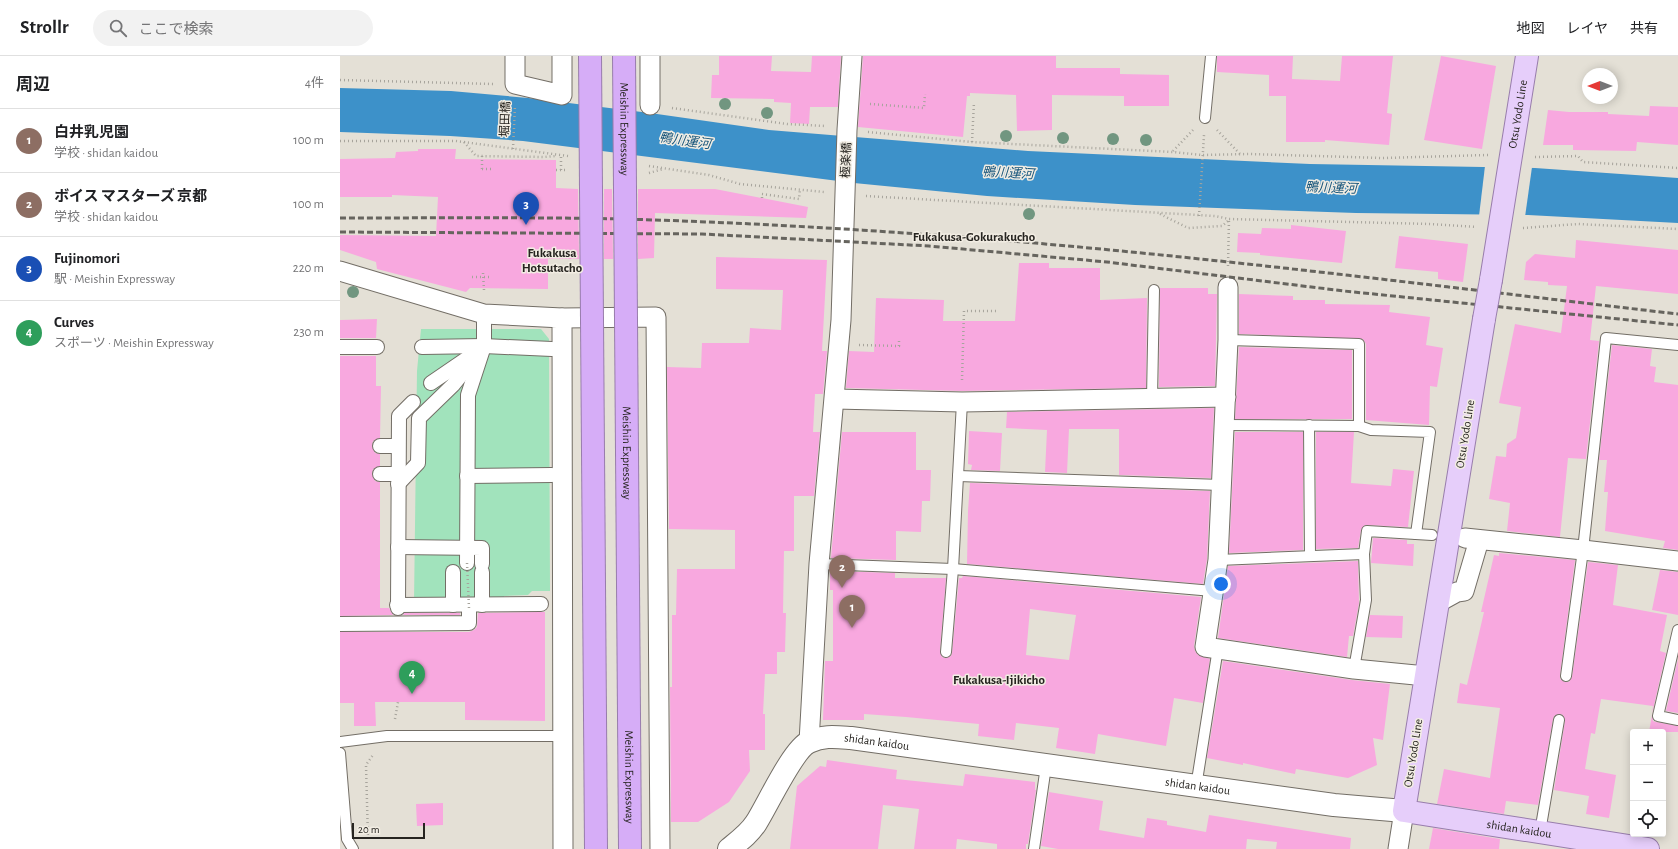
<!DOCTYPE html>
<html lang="ja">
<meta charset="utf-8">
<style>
body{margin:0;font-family:"Alegreya Sans","Noto Sans JP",sans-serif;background:#f2f2f2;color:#202124}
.controls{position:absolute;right:12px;bottom:12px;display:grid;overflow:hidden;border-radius:4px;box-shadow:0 2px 10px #0003}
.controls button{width:36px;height:36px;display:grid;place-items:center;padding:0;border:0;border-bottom:1px solid #e0e0e0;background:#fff;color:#202124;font:20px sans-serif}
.compass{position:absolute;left:1242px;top:12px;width:36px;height:36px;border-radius:50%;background:#fff;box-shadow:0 2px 10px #0003;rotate:270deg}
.scale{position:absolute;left:12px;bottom:10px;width:73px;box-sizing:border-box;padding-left:4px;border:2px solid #262420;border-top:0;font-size:11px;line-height:14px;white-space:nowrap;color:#262420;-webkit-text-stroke:3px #f2ede3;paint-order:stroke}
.you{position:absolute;left:881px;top:528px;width:14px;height:14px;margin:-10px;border:3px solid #fff;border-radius:50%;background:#1a73e8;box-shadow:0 0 0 6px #1a73e833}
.badge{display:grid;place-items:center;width:26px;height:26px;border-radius:50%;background:#8a6605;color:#fff;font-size:13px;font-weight:700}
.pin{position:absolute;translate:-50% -33px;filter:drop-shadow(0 1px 2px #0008)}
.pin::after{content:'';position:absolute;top:21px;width:14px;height:12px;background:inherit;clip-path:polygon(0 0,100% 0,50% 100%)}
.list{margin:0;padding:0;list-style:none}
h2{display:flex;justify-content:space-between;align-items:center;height:52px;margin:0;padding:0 16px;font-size:17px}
h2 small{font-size:13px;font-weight:400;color:#757577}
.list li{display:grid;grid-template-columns:26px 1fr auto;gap:12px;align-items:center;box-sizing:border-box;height:64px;padding:0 16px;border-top:1px solid #e0e0e0}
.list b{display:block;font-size:15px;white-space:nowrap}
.list p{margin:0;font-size:13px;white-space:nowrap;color:#757577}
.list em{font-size:13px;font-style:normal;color:#757577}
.icon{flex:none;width:22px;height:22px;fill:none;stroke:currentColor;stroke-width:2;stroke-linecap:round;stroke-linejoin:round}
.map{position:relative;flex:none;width:1338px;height:793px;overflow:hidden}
header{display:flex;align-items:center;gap:24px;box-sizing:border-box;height:56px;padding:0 20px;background:#fff;border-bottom:1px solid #e0e0e0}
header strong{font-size:19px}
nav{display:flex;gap:22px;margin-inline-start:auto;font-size:14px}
.search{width:280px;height:36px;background:#f2f2f2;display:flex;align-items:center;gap:10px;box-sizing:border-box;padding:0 14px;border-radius:22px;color:#757577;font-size:15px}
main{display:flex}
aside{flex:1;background:#fff}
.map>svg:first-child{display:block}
</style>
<header>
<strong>Strollr</strong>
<div class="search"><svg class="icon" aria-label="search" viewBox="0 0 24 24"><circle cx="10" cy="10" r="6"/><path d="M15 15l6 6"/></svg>ここで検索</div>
<nav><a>地図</a><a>レイヤ</a><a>共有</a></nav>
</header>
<main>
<aside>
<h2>周辺<small>4件</small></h2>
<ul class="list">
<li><span class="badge" style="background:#8d6e63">1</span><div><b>白井乳児園</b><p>学校 · shidan kaidou</p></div><em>100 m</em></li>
<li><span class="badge" style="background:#8d6e63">2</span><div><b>ボイス マスターズ 京都</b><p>学校 · shidan kaidou</p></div><em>100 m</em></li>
<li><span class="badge" style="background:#1a4fb4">3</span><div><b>Fujinomori</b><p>駅 · Meishin Expressway</p></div><em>220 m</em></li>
<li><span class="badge" style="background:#2e9e5b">4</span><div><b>Curves</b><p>スポーツ · Meishin Expressway</p></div><em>230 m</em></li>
</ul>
</aside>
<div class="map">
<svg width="1338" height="793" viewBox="0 0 1338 793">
<rect width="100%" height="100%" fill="#e4e0d6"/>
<path fill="#a1e3bc" d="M81,273H201L209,283L210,535H192L188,539L164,540V548L74,547L77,315Z"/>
<path fill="#3d91c9" d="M0,32L111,35L188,42L310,57L429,74L688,95L970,108L1195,112L1338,122V167L1188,159L1016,157L795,149L647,140L514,127L183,85L110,80L0,76Z"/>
<path fill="#e4e0d6" d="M1145,110L1192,111L1185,161L1139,160Z"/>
<g fill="#f8a8df" fill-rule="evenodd">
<path d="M379,0H432L431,15L471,16L472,0H501L498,51H470L469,68L450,67L451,47L434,46V43L371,42L372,19H379Z"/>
<path d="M523,0H716V12H780V18L829,19V50H784V40L712,39V74L677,75L676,39L630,37V40H627L623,81L518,71Z"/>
<path d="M877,0H953L952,23L1000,25L1002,0H1053L1047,57L1052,58L1049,89L985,84V86H946V40H929V19L877,16Z"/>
<path d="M1101,0L1156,10L1142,93L1084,84Z"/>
<path d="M1310,50L1338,51V89L1297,86L1296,95L1233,94V89H1203L1208,54L1229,56H1268V58L1309,60Z"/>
<path d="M78,93H116L115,103L216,104V132L238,133L239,203H208V233L130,232L126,236L37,213L36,206L0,194V179L96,180L98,141L52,139V141H0V103L55,102L56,96L78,95Z"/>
<path d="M264,133H272L273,203H264Z"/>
<path d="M298,133H375L468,151L466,162L315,157L314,202L298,203Z"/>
<path d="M951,169L1006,175L1002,207L920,199V197L897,196L898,177L921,178L922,172L951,173Z"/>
<path d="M1059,180L1128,188L1123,226L1098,223V216L1055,212Z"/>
<path d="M1236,184L1338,194V238L1256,230L1250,284L1259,285L1246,403L1228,402L1220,481L1167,475L1170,447L1149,443L1156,400L1166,401L1167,388L1176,382L1181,351L1159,347L1175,268L1221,277L1227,230L1208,229V226L1184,224L1186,206L1195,198L1235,202Z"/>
<path d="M376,201L487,204L482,295H487L483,338H475L473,376H480L474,440H454V495H444L443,557H446L445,596H437V618H425L423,658H425V694H409L410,715L389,746L358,766H331L330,631H332V559H336L337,513H395V474L329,473L327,311L361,312L362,287H409L410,272L441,274L443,234L376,233Z"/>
<path d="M679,207H709V212H760V244L807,242L806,332L622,335L506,332L509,295L534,296L536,242L604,244L603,265H675Z"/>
<path d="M820,232H868V238H877L875,330L819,331Z"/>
<path d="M899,238L953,240V244H985V248L1050,249L1049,256L1090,261L1086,289L1103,292L1097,331L1090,330L1089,369L1026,364V288L1023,283L899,278Z"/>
<path d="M37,263L36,282H0V264Z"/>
<path d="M1272,289L1312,293L1310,310L1316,311L1314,326L1338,329V494L1323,492L1325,485L1265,475L1268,436H1264L1267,404H1259Z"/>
<path d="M899,291L1012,294V363H895Z"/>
<path d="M0,300H36V330H41L40,382L33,385L32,390L35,397L40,398V410L33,413L32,418L35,425L40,426V552H49L53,559L0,560Z"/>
<path d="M874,352L871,422L779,419V373H729L727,417L705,416L707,374L666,372L667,356Z"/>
<path d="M629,375L662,377L660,415L631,414L632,409L628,408Z"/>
<path d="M502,376H576V414H591L590,445H582L581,476L556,475V504L491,502Z"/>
<path d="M895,376H963V494L889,497Z"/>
<path d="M976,376H1014L1011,427L1051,430L1053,413L1074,415L1068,471L1025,469L1021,474L1018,492L976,493Z"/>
<path d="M630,427L870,435L867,503L863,528L627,508L628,455Z"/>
<path d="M1033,482L1067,484V488H1074L1073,510L1031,507Z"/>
<path d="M1159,497L1235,504L1220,619V623L1225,626H1229L1232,621L1248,506L1278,509L1273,549L1327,559L1320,595L1326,597L1312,658L1313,650L1261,643L1255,678L1251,677L1245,713L1276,719L1269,762L1246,758L1249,740L1214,734L1225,665L1223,659L1220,658L1214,660L1213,663L1198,749L1166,745L1164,758L1097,748L1104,713L1150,722L1160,652L1117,647L1120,627L1127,629L1144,556H1141L1154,499L1159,500Z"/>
<path d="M1018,505L1019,547L1013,580H1009L1007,601L878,582L888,510Z"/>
<path d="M1320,514L1338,516V559L1312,554Z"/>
<path d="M490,515L555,517V522H606L600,595L602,601L606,602L611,600L612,597L619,522H622L623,520L861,541L854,590L855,595L858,599L870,603L863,647L834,642L826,690L758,678L755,698L716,692L719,672L676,667L674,684L638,680L639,668L566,661L524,658V664H483L485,605H493V534H490ZM690,553L736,559L729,604L686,599Z"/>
<path d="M201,556H205V665L125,664V646H35L36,670H14V647H0V576H129L134,574L137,571L138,557Z"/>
<path d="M64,557H120V559H63Z"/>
<path d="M1030,559L1063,560L1062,582L1026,581Z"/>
<path d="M1338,603V657L1326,655Z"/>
<path d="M883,605L1012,624L1050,628L1043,684L1033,682L1037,709L1008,722L956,713L955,718L903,707V709L867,702Z"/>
<path d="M1312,659L1313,665L1316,666L1338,670V676H1309Z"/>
<path d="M487,704L557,714L556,723L623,730L625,718L695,726V734H696L688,788H686V793H657V788L617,783L616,793H574L579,753L543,749L538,793H450L457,730L480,710L486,711Z"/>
<path d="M709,736L763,745L759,774L804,782L807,762L827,765V769L866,776L869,759L1011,782L1010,793H936L937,786L907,783L906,793H718L701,790Z"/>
<path d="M103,747V769L77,770L76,748Z"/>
<path d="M1093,772L1160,783L1159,793H1089Z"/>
</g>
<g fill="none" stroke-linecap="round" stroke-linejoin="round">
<defs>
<g id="service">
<path d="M865,62L871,0"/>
<path d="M888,284L1019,288V370"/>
<path d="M812,342L814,234"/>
<path d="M884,369L1019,370L1031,374L1090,376L1076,478"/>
<path d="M969,369L970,500"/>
<path d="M618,420L881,429"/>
<path d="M878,504L1024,498"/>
<path d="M479,508L613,513L873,535"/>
<path d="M1338,574L1318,660L1338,664"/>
<path d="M606,596L613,513L622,346"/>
<path d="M1014,613L1026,544L1024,498L1027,475L1092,479"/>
<path d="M1226,620L1243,494L1266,282L1338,289"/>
<path d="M0,686L47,680H223"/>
<path d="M0,697L7,783L13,793"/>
<path d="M856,731L878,592"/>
<path d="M1200,776L1219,664"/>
<path d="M694,793L706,710"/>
</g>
<g id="pedestrian">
<path d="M0,291H37"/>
<path d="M82,291L144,290L212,293"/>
<path d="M91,327L132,299"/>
<path d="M40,390H58"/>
<path d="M40,418H58"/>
<path d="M127,420L212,419"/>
<path d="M58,428L78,407L79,362L113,329L138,298"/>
<path d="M58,491L142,492V508"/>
<path d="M127,507L128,339L144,290V266"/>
<path d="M113,516V549"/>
<path d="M142,516V549"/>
<path d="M57,549L201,548"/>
<path d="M58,552L59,360L73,346"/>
<path d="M0,568L129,567V552"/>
</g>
<g id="minor">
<path d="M175,0V28L222,39V0"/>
<path d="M310,0V49"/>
<path d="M0,215L144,258L222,262L223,793"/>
<path d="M888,231V284L878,504L865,591L1014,613L1086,620"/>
<path d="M222,262L316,261L320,793"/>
<path d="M495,343L622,346L886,341"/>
<path d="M1125,482L1243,494L1338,505"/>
<path d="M1097,547L1117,536L1124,535L1139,484"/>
<path d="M469,686L479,508L501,264L507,74L512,0"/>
<path d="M1058,793L1064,755"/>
</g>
<g id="tertiary">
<path id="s1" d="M389,793C399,785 409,778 416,767C427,750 453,693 469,686C483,679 497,681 511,682L994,749L1064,755"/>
</g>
<g id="primary">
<path id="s2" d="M1151,224L1187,0"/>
<path id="s3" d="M1144,263L1064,755L1308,793"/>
</g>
</defs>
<use href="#service" stroke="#736e66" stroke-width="12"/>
<use href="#pedestrian" stroke="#736e66" stroke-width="16"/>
<use href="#minor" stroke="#736e66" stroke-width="21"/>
<use href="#tertiary" stroke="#736e66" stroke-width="24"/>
<use href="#primary" stroke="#987dac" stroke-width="24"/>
<g stroke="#a7a49c" stroke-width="2.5" stroke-dasharray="1 3" stroke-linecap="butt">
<path d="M0,24L153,28"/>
<path d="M530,48L584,52L585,38"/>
<path d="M332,52L447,68L486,70"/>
<path d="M877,74L900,98"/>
<path d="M528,76L632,86L833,96L862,99L909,98L1043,102L1148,99"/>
<path d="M0,85H116L228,100"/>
<path d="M124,86L136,100L204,101L216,100"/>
<path d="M632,86L634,46"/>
<path d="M173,93L175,49"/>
<path d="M833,95L853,74"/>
<path d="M142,100V116"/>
<path d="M1195,101L1238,100L1243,106L1338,112"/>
<path d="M309,110L369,119L400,128L484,136"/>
<path d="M142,113H152"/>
<path d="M216,114H228"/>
<path d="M221,114V99"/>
<path d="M309,117L323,113"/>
<path d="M526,140L875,160L889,163L1091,168L1136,171"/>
<path d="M422,142V138L459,143L460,133"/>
<path d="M820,158L848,172L882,170L889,164"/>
<path d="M859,160L864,79"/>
<path d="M1183,172L1238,168L1338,173"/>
<path d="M888,210L889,163"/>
<path d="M143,217L144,234"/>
<path d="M132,221H151"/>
<path d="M519,289L559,290V285"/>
<path d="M622,324L624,255H657"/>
<path d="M55,663L58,646"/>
<path d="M28,783L26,709L33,699"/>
</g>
<use href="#service" stroke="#fff" stroke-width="10"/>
<use href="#pedestrian" stroke="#fff" stroke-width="14"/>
<use href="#minor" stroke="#fff" stroke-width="19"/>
<use href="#tertiary" stroke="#fff" stroke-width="22"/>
<use href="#primary" stroke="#e6cefa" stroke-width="22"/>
<g stroke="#66645e" stroke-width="3" stroke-dasharray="6 3" stroke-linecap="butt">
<path d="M0,162C94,162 189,161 283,163C391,166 499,172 607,180C851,198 1095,230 1338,258"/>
<path d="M0,176L362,178L589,190L767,206L1004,235L1338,269"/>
</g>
<defs>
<path id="primary-bridge" d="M1144,263L1151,224"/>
<g id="motorway-bridge">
<path d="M250,0L256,793"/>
<path id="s4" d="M284,0L290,793"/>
</g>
</defs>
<use href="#primary-bridge" stroke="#987dac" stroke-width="24" stroke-linecap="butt"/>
<use href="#motorway-bridge" stroke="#987dac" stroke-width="24" stroke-linecap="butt"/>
<path stroke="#a7a49c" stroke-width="2.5" stroke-dasharray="1 3" stroke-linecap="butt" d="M127,507L129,552"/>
<use href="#primary-bridge" stroke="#e6cefa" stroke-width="22"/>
<use href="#motorway-bridge" stroke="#d6adf7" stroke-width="22"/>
</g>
<g fill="#719680">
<circle cx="385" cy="48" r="6"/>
<circle cx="427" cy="57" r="6"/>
<circle cx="666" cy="80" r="6"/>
<circle cx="723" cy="82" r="6"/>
<circle cx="773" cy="83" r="6"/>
<circle cx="806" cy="84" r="6"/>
<circle cx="689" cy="158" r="6"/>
<circle cx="13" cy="236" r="6"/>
</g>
<g text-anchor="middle" stroke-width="3" stroke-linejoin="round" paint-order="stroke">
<g font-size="12" fill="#262420" stroke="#f2ede3">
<text dy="4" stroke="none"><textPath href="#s2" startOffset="168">Otsu Yodo Line</textPath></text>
<text transform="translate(165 63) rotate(-88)" y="4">堀田橋</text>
<text dy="4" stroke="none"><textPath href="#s4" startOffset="73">Meishin Expressway</textPath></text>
<text transform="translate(506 104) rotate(-88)" y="4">極楽橋</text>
<text transform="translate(1125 378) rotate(-81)" y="4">Otsu Yodo Line</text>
<text dy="4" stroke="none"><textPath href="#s4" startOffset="397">Meishin Expressway</textPath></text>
<text dy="4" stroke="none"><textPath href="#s1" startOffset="204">shidan kaidou</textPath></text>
<text transform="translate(1073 697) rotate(-81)" y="4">Otsu Yodo Line</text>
<text dy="4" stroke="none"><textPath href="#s4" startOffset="721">Meishin Expressway</textPath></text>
<text dy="4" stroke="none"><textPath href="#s1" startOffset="528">shidan kaidou</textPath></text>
<text dy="4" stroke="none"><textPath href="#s3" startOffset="615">shidan kaidou</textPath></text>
</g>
<g font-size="13" font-style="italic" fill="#17557b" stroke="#f2ede3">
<text transform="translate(345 84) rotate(8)" y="5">鴨川運河</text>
<text transform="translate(668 116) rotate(3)" y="5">鴨川運河</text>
<text transform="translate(991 131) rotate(2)" y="5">鴨川運河</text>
</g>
<g font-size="13" font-weight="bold" fill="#262420" stroke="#f2ede3">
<text x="634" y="185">Fukakusa-Gokurakucho</text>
<text x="212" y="201">Fukakusa<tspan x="212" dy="15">Hotsutacho</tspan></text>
<text x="659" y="628">Fukakusa-Ijikicho</text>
</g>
</g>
</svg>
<div class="controls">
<button>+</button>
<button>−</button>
<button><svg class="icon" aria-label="locate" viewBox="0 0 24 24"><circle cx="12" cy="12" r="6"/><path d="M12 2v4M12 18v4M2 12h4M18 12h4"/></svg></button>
</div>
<svg class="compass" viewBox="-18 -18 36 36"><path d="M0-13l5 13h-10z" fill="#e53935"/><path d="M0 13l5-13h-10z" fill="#757577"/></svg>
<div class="scale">20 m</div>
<div class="you"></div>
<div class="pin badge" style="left:512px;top:572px;background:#8d6e63">1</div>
<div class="pin badge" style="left:502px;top:532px;background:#8d6e63">2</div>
<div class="pin badge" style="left:186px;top:169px;background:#1a4fb4">3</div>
<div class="pin badge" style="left:72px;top:638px;background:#2e9e5b">4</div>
</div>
</main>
